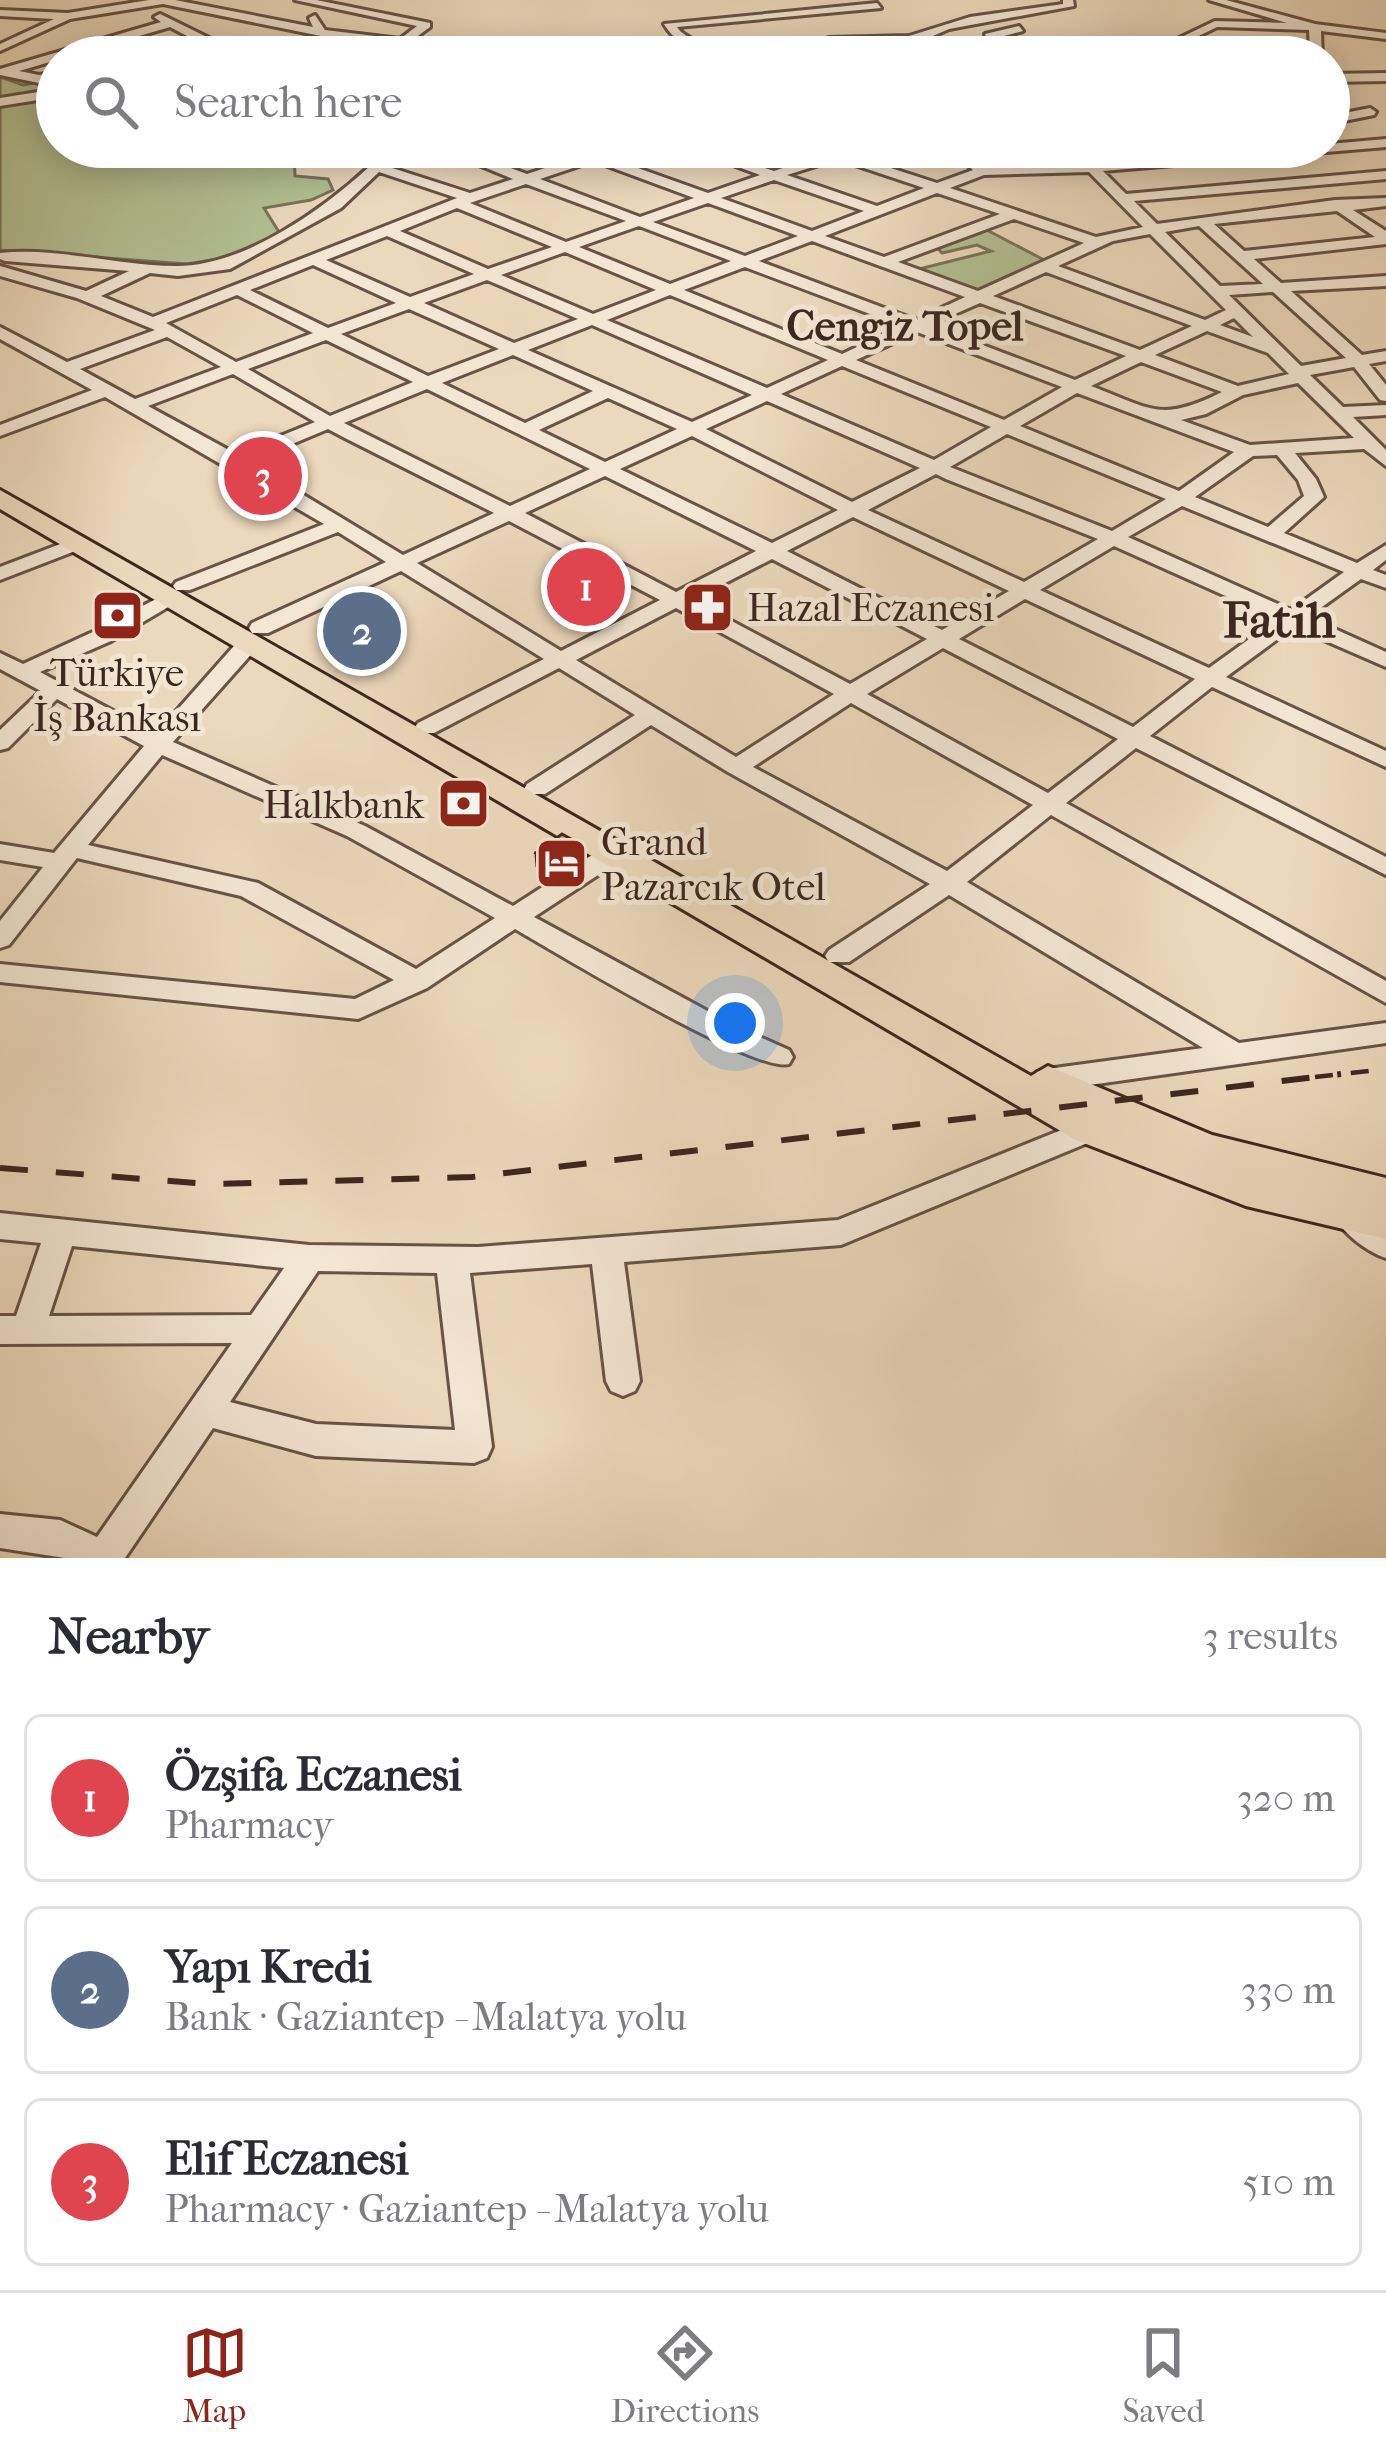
<!DOCTYPE html>
<meta charset="utf-8">
<style>
body{margin:0;font-family:"IM FELL French Canon",serif;background:#f7f7f7;color:#2b2b33}
.you{position:absolute;left:735px;top:1023px;width:42px;height:42px;margin:-30px;border:9px solid #fff;border-radius:50%;background:#1a73e8;box-shadow:0 0 0 18px #1a73e833}
.badge{display:grid;place-items:center;width:78px;height:78px;border-radius:50%;background:#8f2418;color:#fff;font-size:39px;font-weight:700}
.pin{position:absolute;translate:-50% -50%;border:6px solid #fff;box-shadow:0 3px 12px #0006}
.list{margin:0;padding:0;list-style:none}
h2{display:flex;justify-content:space-between;align-items:center;height:156px;margin:0;padding:0 48px;font-size:51px}
h2 small{font-size:39px;font-weight:400;color:#7c7c81}
.list li{display:grid;grid-template-columns:78px 1fr auto;gap:36px;align-items:center;box-sizing:border-box;height:168px;margin:0 24px 24px;padding:0 24px;border:3px solid #e1e1e2;border-radius:18px}
.list b{display:block;font-size:45px;white-space:nowrap}
.list p{margin:0;font-size:39px;white-space:nowrap;color:#7c7c81}
.list em{font-size:39px;font-style:normal;color:#7c7c81}
.icon{flex:none;width:66px;height:66px;fill:none;stroke:currentColor;stroke-width:2;stroke-linecap:round;stroke-linejoin:round}
.map{position:relative;flex:none;width:1386px;height:1558px;overflow:hidden}
.search{position:absolute;background:#fff;box-shadow:0 6px 30px #0003;left:36px;right:36px;top:36px;height:132px;display:flex;align-items:center;gap:30px;box-sizing:border-box;padding:0 42px;border-radius:66px;color:#7c7c81;font-size:45px}
.sheet{height:732px;background:#fff}
nav{display:flex;justify-content:space-around;align-items:center;box-sizing:border-box;height:168px;border-top:3px solid #e1e1e2;background:#fff;font-size:33px;color:#7c7c81}
nav a{display:grid;justify-items:center;gap:6px}
nav .on{color:#8f2418}
.map>svg:first-child{display:block}
</style>
<div class="map">
<svg width="1386" height="1558" viewBox="0 0 1386 1558">
<rect width="100%" height="100%" fill="#ecd8bc"/>
<filter id="stains"><feTurbulence type="fractalNoise" baseFrequency=".00167" numOctaves="4"/><feColorMatrix values="0 0 0 0 .2 0 0 0 0 .09 0 0 0 0 .02 0 0 0 .5 -.17"/></filter>
<radialGradient id="worn" r=".72"><stop offset=".6" stop-color="#630" stop-opacity="0"/><stop offset="1" stop-color="#630" stop-opacity=".3"/></radialGradient>
<g fill="#b3c094" stroke="#78745a" stroke-width="3">
<path d="M0,77L23,85L57,79V147H287L294,150L295,176L328,179L333,190L311,200L264,208L279,232L243,255L187,264L0,250Z"/>
<path d="M983,228L1046,261L976,293L915,270L991,251L977,245L942,253L933,243Z"/>
</g>
<g fill="none" stroke-linecap="round" stroke-linejoin="round">
<defs>
<g id="minor">
<path d="M149,0H175L313,27L309,18L315,15L325,30L400,39L417,26L295,0H316L430,23V27L411,41L419,54L563,43L569,46L465,57H409L403,46L331,38L163,4L70,19L0,51V44L54,19L0,16V10L68,13Z"/>
<path d="M1063,0H1073L1074,6L949,29L885,57H871L897,41L829,44L823,41L829,38L909,36L970,17L1063,4Z"/>
<path d="M1209,0H1226L1315,24L1386,33V39L1321,31L1322,57H1310L1309,30L1217,27L1172,49L1051,57L1169,43L1215,21L1287,23Z"/>
<path d="M877,3L881,8L677,27C686,41 708,41 714,57C696,57 674,41 664,24Z"/>
<path d="M160,14L213,40L216,47L171,57H144L204,45L170,27L19,71L39,75L57,72V80L39,83L0,75V69L161,22L154,17Z"/>
<path d="M1019,26L1023,31L997,38L999,45L959,50L955,55L901,57L945,50L942,47L987,40L985,34Z"/>
<path d="M754,40L758,41L768,57H756L748,43Z"/>
<path d="M1386,73V81L1329,82V74Z"/>
<path d="M57,89V97L0,106V98Z"/>
<path d="M1370,108L1376,112L1374,115L1329,124V116Z"/>
<path d="M1386,139V147L1103,171L1126,194L1386,171V179L1134,201L1157,224L1335,200L1386,198V206L1353,210L1386,231V244L1254,259L1281,283L1386,276V286L1291,291L1362,355L1386,351V361L1369,364L1386,385V401L1380,400L1354,367L1310,375L1343,407L1386,405V415L1353,417L1386,450V466L1364,449L1295,453L1316,479L1324,497L1284,533L1357,563L1386,545V560L1373,570L1386,575V588L1361,579L1308,617L1386,652V667L1294,627L1226,677L1386,751V767L1212,687L1150,736L1386,857V875L1136,748L1066,803L1386,981V1003L1051,815L967,882L1239,1043L1386,1023V1043L1047,1091L1037,1088L1032,1080L1037,1072L1047,1069L1203,1048L949,895L849,962H829L825,956L829,950L930,884L728,772L651,725L545,794H527L524,789L527,784L635,715L559,668L434,733H418L414,728L418,723L544,659L401,571L268,633H252L249,628L252,623L386,562L338,532L190,590H176L173,586L176,582L324,524L105,397L0,436V425L92,390L0,339V327L67,362L155,330L77,298L0,276V266L86,291L129,271L5,261L0,259V253C58,247 119,266 177,266C244,266 324,209 371,165L352,162L344,147H358L362,156C382,158 394,147 415,147L386,166L470,193L513,179L435,147H454L527,174L581,156L561,147L594,152L630,147L607,157L708,193L760,175L684,147H704L774,171L835,150L964,147L985,167L1081,164L1064,147H1079L1096,164L1329,147V144ZM952,150L973,170L937,183L857,157ZM845,157L846,162L924,188L877,206L787,175ZM594,161L694,198L640,217L540,179ZM379,172L457,198L153,317L101,296L150,273L178,276L230,269L341,208ZM1089,172L1143,227L1096,237L950,188L984,175ZM774,180L864,211L812,231L721,198ZM526,184L626,221L566,242L470,203ZM937,193L1000,214L884,257L825,236ZM708,203L798,236L745,256L653,222ZM457,208L552,247L488,269L400,231ZM1337,211L1375,237L1244,251L1214,224ZM1014,219L1084,243L978,291L898,262ZM639,226L731,261L670,284L579,247ZM1199,226L1263,284L1220,286L1165,232ZM1150,234L1226,310L1205,320L1058,266L1113,241ZM387,236L474,274L410,297L326,260ZM812,241L965,297L916,320L759,261ZM565,252L656,290L593,314L501,275ZM313,265L396,303L328,328L250,290ZM745,267L902,326L842,354L684,290ZM1046,272L1192,326L1140,350L993,296ZM487,280L578,319L514,343L424,303ZM1273,292L1346,358L1301,366L1229,295ZM237,295L313,333L236,362L166,323ZM670,295L828,360L767,388L607,320ZM980,303L1126,356L1075,380L930,325ZM409,309L499,349L428,376L341,334ZM1234,318L1253,337L1220,325ZM592,325L752,395L692,422L528,350ZM1207,331L1268,353L1289,374L1238,386L1155,355ZM917,332L1062,387L1004,420L856,360ZM167,337L221,367L135,399L80,369ZM326,340L413,382L330,416L248,369ZM513,355L593,391L525,423L442,383ZM1141,362L1222,392C1160,423 1152,409 1091,386ZM842,366L991,427L934,460L781,394ZM233,374L315,422L236,454L148,406ZM1298,383L1354,438L1250,445L1181,420L1206,414L1243,395ZM427,389L590,469L510,506L344,423ZM1077,393L1234,452L1179,491L1020,426ZM608,398L677,429L605,462L539,430ZM767,401L920,468L852,502L706,429ZM328,429L347,439L494,513L403,555L249,462ZM1007,434L1166,499L1112,531L950,467ZM692,436L838,510L772,543L620,469ZM1277,455L1298,480L1304,496L1268,527L1195,497L1253,456ZM936,474L946,479L1098,539L1024,582L868,510ZM605,476L756,551L676,592L525,513ZM1182,506L1344,572L1291,610L1128,537ZM853,517L1009,591L942,630L787,551ZM509,521L660,600L561,651L417,563ZM1114,546L1277,619L1209,668L1040,590ZM772,559L927,639L850,684L692,600ZM1025,599L1195,679L1133,727L959,639ZM676,608L834,694L736,757L576,660ZM943,648L1118,739L1048,793L867,694ZM851,703L1033,805L947,871L753,767Z"/>
<path d="M76,538L86,544L83,548L0,580V567Z"/>
<path d="M173,590L180,592L183,596L180,600L111,641L40,672L156,734L241,638H257L260,643L257,648L173,742L365,826L513,906L606,846H624L628,852L624,858L534,917L737,1027L789,1050L793,1057L789,1064C756,1074 557,953 515,929L427,988L358,1019L0,982V964L355,999L394,980L241,896L77,858L9,945L0,948V921L43,867L0,860V844L54,853L144,746L57,699L8,748L0,750V730L41,691L0,669V653L23,664L95,631ZM162,755L347,836L495,918L416,969L258,883L88,845Z"/>
<path d="M1091,1118L1102,1121L1106,1129L1102,1137L841,1245L624,1262L640,1381L635,1391L623,1396L611,1391L606,1381L592,1264L470,1273L492,1447L487,1458L474,1463L316,1456L213,1428L125,1558H65L0,1548V1514L60,1520L97,1537L232,1343L0,1344V1316H16L41,1243L0,1239V1213L309,1245L478,1247L838,1220ZM72,1246L284,1268L251,1315L49,1316ZM318,1271L437,1273L455,1430L316,1424L230,1402Z"/>
<path d="M1350,1204L1361,1207L1386,1227V1258C1367,1252 1343,1233 1334,1216L1339,1207Z"/>
</g>
<path id="highway" d="M0,490L1031,1076L1048,1066L1212,1135L1386,1178V1239L1246,1206L1076,1140L0,509Z"/>
</defs>
<use href="#minor" stroke="#685346" stroke-width="6"/>
<use href="#highway" stroke="#3c271f" stroke-width="6"/>
<use href="#minor" fill="#f3e6d3" fill-rule="evenodd"/>
<use href="#highway" fill="#ecd8bc" fill-rule="evenodd"/>
<path stroke="#3c271f" stroke-width="4.5" stroke-dasharray="18 18" stroke-linecap="butt" d="M1315,1077L1386,1069"/>
<path stroke="#3c271f" stroke-width="6" stroke-dasharray="28 28" stroke-linecap="butt" d="M0,1168L210,1184L472,1177L1341,1074"/>
</g>
<path fill="#c28f73" stroke="#3c271f" stroke-width="3" d="M536,853L581,857L552,875L537,866Z"/>
<path fill="#9e745e" stroke="#3c271f" stroke-width="3" d="M580,844L581,857L552,875V862Z"/>
<path fill="#e1a686" stroke="#3c271f" stroke-width="3" d="M562,834L580,844L552,862L536,853Z"/>
<defs>
<symbol id="pharmacy-square" viewBox="-11 -11 22 22"><rect x="-9" y="-9" width="18" height="18" rx="4" fill="#8f2418" stroke="#f3e6d3"/><path d="M-2-6h4v4h4v4h-4v4h-4v-4h-4v-4h4Z" fill="#fff"/></symbol>
<symbol id="bank-square" viewBox="-11 -11 22 22"><rect x="-9" y="-9" width="18" height="18" rx="4" fill="#8f2418" stroke="#f3e6d3"/><path d="M-6-4H6V4H-6ZM0-2.3a2.3 2.3 0 1 0 0 4.6a2.3 2.3 0 1 0 0-4.6Z" fill="#fff"/></symbol>
<symbol id="hotel-square" viewBox="-11 -11 22 22"><rect x="-9" y="-9" width="18" height="18" rx="4" fill="#8f2418" stroke="#f3e6d3"/><path d="M-6-4.5h1.5V1H6V5H4.5V3h-9V5H-6ZM-4 0a1.8 1.8 0 1 1 3.6 0ZM.5 0V-2.5h3Q6-2.5 6 0Z" fill="#fff"/></symbol>
</defs>
<g fill-rule="evenodd">
<use href="#pharmacy-square" x="678" y="578" width="59" height="59"/>
<use href="#bank-square" x="88" y="586" width="59" height="59"/>
<use href="#bank-square" x="434" y="774" width="59" height="59"/>
<use href="#hotel-square" x="532" y="834" width="59" height="59"/>
</g>
<g text-anchor="middle" stroke-width="10" stroke-linejoin="round" paint-order="stroke">
<g font-size="39" fill="#3c271f" stroke="#f3e6d3" text-anchor="start">
<text x="747" y="621">Hazal Eczanesi</text>
<text x="117" y="686" text-anchor="middle">Türkiye<tspan x="117" dy="45">İş Bankası</tspan></text>
<text x="424" y="818" text-anchor="end">Halkbank</text>
<text x="601" y="855">Grand<tspan x="601" dy="45">Pazarcık Otel</tspan></text>
</g>
<g font-size="42" font-weight="bold" fill="#3c271f" stroke="#f3e6d3">
<text x="905" y="340">Cengiz Topel</text>
</g>
<g font-size="51" font-weight="bold" fill="#3c271f" stroke="#f3e6d3">
<text x="1279" y="637">Fatih</text>
</g>
</g>
<rect width="100%" height="100%" filter="url(#stains)"/>
<rect width="100%" height="100%" fill="url(#worn)"/>
</svg>
<div class="you"></div>
<div class="pin badge" style="left:586px;top:587px;background:#e0444e">1</div>
<div class="pin badge" style="left:362px;top:631px;background:#5c6f8a">2</div>
<div class="pin badge" style="left:263px;top:476px;background:#e0444e">3</div>
<div class="search"><svg class="icon" aria-label="search" viewBox="0 0 24 24"><circle cx="10" cy="10" r="6"/><path d="M15 15l6 6"/></svg>Search here</div>
</div>
<section class="sheet">
<h2>Nearby<small>3 results</small></h2>
<ul class="list">
<li><span class="badge" style="background:#e0444e">1</span><div><b>Özşifa Eczanesi</b><p>Pharmacy</p></div><em>320 m</em></li>
<li><span class="badge" style="background:#5c6f8a">2</span><div><b>Yapı Kredi</b><p>Bank · Gaziantep - Malatya yolu</p></div><em>330 m</em></li>
<li><span class="badge" style="background:#e0444e">3</span><div><b>Elif Eczanesi</b><p>Pharmacy · Gaziantep - Malatya yolu</p></div><em>510 m</em></li>
</ul>
</section>
<nav>
<a class="on"><svg class="icon" aria-label="map" viewBox="0 0 24 24"><path d="M3 6l6-2 6 2 6-2v14l-6 2-6-2-6 2zM9 4v14M15 6v14"/></svg>Map</a>
<a><svg class="icon" aria-label="directions" viewBox="0 0 24 24"><path d="M12 3l9 9-9 9-9-9zM9 14v-3h6M13 9l2 2-2 2"/></svg>Directions</a>
<a><svg class="icon" aria-label="saved" viewBox="0 0 24 24"><path d="M7 4h10v16l-5-4-5 4z"/></svg>Saved</a>
</nav>
